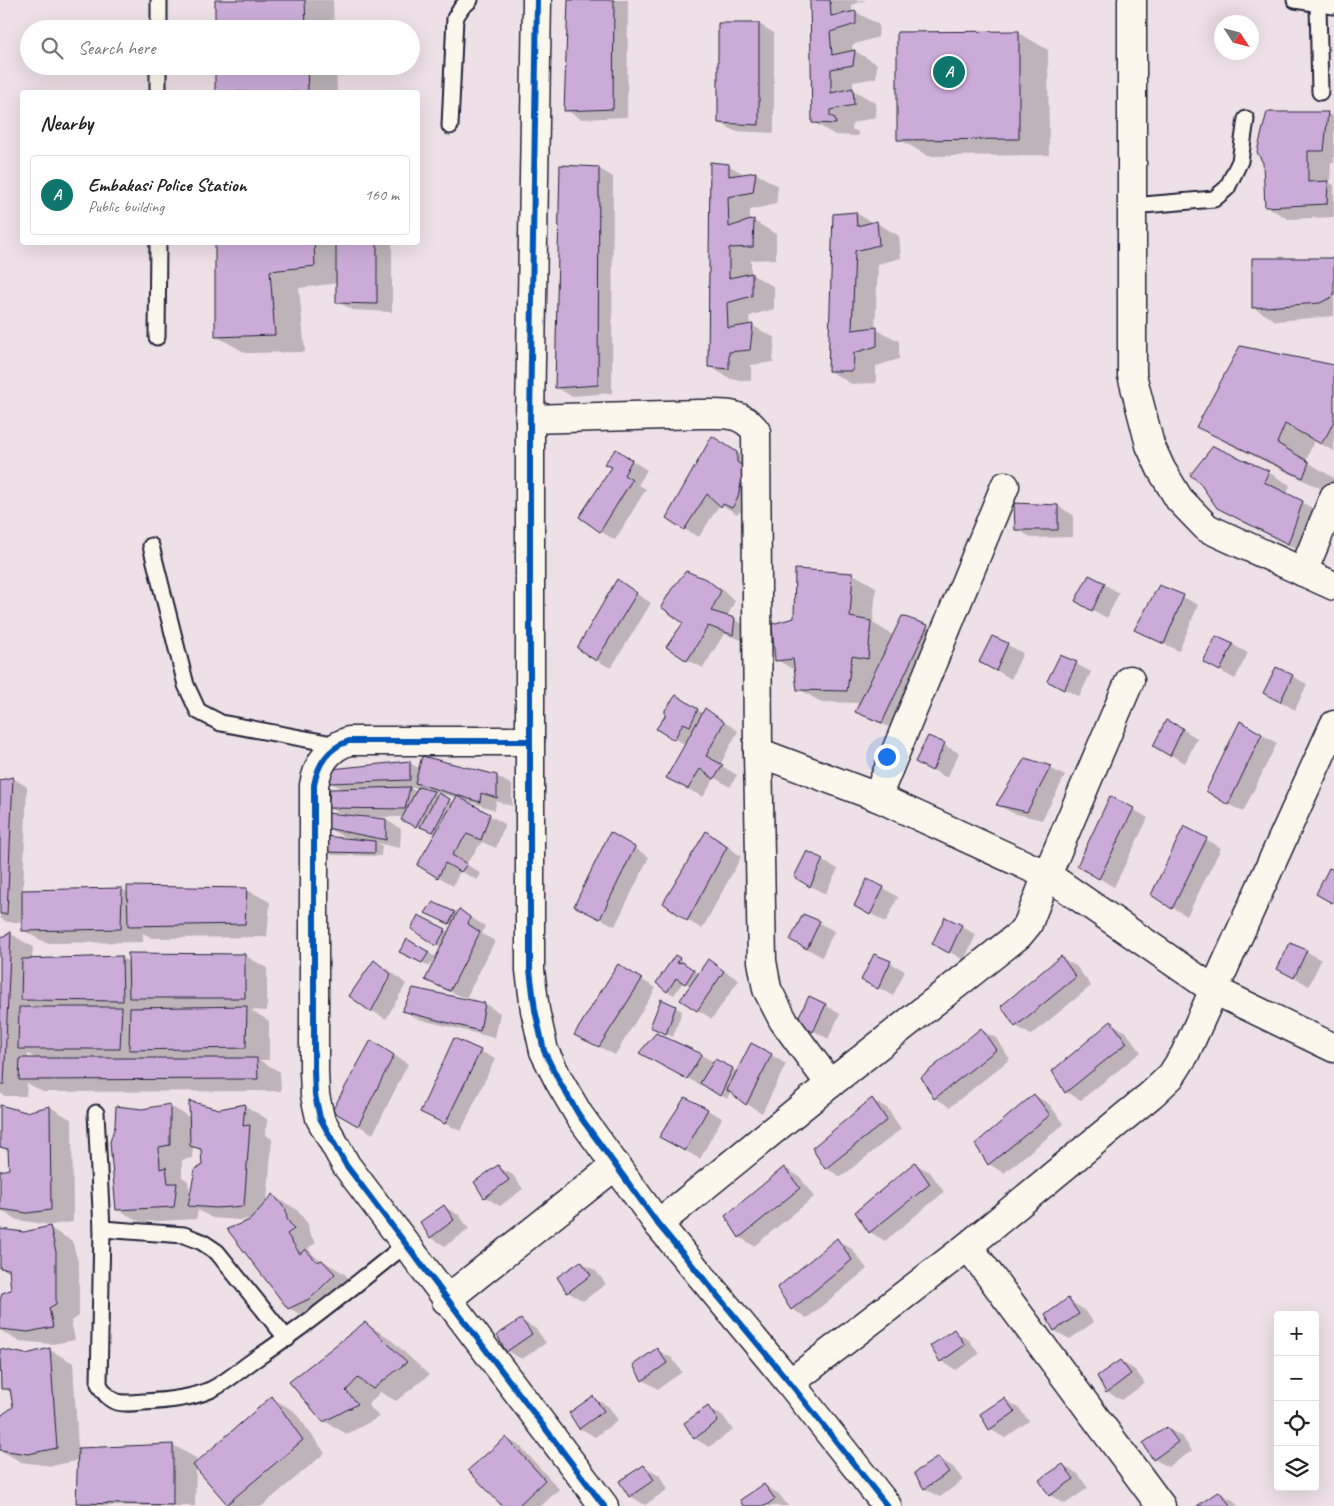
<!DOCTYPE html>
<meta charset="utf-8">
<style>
body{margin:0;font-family:Caveat,sans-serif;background:#f2f2f2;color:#222}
.controls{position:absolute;right:15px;bottom:15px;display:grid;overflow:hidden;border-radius:5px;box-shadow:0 5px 20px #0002}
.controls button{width:45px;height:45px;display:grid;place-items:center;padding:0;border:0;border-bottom:1px solid #e0e0e0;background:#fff;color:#222;font:25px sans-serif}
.compass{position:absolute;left:1214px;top:15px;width:45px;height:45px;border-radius:50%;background:#fff;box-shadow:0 5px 20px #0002;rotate:126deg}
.you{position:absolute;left:886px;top:756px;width:18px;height:18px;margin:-12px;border:4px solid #fff;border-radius:50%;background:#1a73e8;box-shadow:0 0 0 8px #1a73e833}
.badge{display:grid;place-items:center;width:32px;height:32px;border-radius:50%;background:#0f766e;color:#fff;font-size:16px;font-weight:700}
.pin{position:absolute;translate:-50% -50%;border:2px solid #fff;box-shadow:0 1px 5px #0006}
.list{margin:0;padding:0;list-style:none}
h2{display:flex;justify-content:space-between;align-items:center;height:65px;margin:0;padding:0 20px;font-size:21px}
h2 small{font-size:16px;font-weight:400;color:#767676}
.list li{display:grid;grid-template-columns:32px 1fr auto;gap:15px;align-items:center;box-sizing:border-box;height:80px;margin:0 10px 10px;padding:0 10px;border:1px solid #e0e0e0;border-radius:5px}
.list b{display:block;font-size:19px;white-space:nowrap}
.list p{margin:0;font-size:16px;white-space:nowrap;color:#767676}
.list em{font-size:16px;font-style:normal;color:#767676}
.icon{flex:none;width:28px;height:28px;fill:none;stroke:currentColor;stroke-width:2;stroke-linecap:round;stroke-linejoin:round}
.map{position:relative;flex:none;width:1334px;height:1506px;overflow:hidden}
.search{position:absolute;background:#fff;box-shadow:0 5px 20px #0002;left:20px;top:20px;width:400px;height:55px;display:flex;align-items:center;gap:12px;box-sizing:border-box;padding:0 18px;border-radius:28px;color:#767676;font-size:19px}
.panel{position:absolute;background:#fff;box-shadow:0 5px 20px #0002;left:20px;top:90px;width:400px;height:155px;border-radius:5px}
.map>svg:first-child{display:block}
</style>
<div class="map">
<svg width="1334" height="1506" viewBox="0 0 1334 1506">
<rect width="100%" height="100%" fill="#ede0e6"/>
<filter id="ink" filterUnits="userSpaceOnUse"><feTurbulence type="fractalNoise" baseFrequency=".02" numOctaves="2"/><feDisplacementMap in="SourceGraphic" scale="10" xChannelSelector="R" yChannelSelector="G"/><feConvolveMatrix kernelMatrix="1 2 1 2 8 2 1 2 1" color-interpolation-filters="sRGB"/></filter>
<g filter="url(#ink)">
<g fill="#0003" fill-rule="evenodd">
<path d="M216,0H333L334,29H216Z"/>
<path d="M569,0H628L627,117L581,119L566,110Z"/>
<path d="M811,0H866L852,5V13L856,12L879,25L878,37L852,45L853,52L855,51L877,64L876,78L853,82V90L876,103V117L853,123L852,129L858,132V136L835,135L813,122Z"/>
<path d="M759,24L774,33V133L734,131L719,122Z"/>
<path d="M1019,33L1048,50L1049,155L928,156L899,139Z"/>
<path d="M216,66H336L337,92H216Z"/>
<path d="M1268,113L1328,114L1334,117V163H1331L1330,183L1334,185V217L1288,219L1266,206Z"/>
<path d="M728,165L745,175L755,173L778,186L776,204L750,210V222L754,221L776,234V259L751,260V274L774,287V309L749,316L750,326H753L775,338L773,362L751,365V381L731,379L709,366Z"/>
<path d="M598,168L613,177L612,393L571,396L556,387Z"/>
<path d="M856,213L873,223H877L899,236L901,258L878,264L875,329L899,341V359L876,366V383L852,384L829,371Z"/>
<path d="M216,242H392V312L353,310L338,302V283L299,288L305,352L246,353L216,336Z"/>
<path d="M1334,259V316L1276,321L1254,308Z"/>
<path d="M1334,367V451L1314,440L1306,461L1334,478V490L1332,494L1227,443L1198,426Z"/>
<path d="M727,446L751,462L747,516L739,512L737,514L720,504L699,537L684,529Z"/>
<path d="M616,450L647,470L638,485L646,489L615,540L600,531L580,517L613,467Z"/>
<path d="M1268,472L1290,485L1287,494L1325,515L1310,556L1241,521L1218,507Z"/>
<path d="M1015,505L1058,506L1073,515V537L1032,538L1017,529Z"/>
<path d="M796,571L853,574L876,587L873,623L894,636L927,626L942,635L897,730L872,720L857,712L861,703L821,702L799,689L796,671L777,660L796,619ZM875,668L878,669L873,677Z"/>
<path d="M617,581L651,603L611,668L596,660Z"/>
<path d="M708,581L723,590L735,601L727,617L735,620L750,628L748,642L724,634L703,668L688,660L685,622Z"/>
<path d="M1104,584L1119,593L1107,618L1077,601Z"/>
<path d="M1159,586L1183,597L1198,605L1179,651L1136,630Z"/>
<path d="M992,637L1023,653L1011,679L981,661Z"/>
<path d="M1233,645L1248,653L1235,679L1205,662Z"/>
<path d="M1061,656L1091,672L1079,697L1049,680Z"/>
<path d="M1292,676L1307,684L1295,710L1265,692Z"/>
<path d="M691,705L704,714L706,710L738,731L720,765L737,775L730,787L715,778L703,797L667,778L686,745L658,729Z"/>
<path d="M1240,723L1277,743L1243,812L1228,804Z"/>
<path d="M1182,729L1197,738L1185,763L1155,746Z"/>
<path d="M929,737L959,753L947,778L917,761Z"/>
<path d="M410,763L420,769L496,776L512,785V806L496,801L495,810L467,801V803L505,824L496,848L482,842L466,864L481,874L477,880L460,871L453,886L419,864L436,834L409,823L404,817H367V819L386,820L401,829L400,848L377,843L382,846L381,856L332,855L325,851L349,840V838L342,836L327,828L344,816L329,808L344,790L331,783ZM424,786L434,792H417L410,788H424ZM436,792L457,798L454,803L435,793Z"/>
<path d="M1050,768L1065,776L1042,820L1013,813L998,805Z"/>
<path d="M13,778L27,787L23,891L122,889L129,893V888L247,890L270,902L267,937L152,938L143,933V942L46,943L23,930V922H7L0,918V781Z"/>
<path d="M1133,809L1148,818L1114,887L1079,866Z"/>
<path d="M1185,827L1221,848L1187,916L1152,895Z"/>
<path d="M707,833L722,841L741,857L702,929L687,920L665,902Z"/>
<path d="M625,842L649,857L615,926L591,914Z"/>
<path d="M807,853L838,869L825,894L795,877Z"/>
<path d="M883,888L898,897L886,922L855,905Z"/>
<path d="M460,911L485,926L482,934L495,941L466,998L441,988L426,979L436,959L435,958L429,966L408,955V940L437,958L442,948L436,945L445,930L450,932L453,925L427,913H454L458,915Z"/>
<path d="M804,915L834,931L822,957L792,940Z"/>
<path d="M961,926L976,935L964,960L934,943Z"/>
<path d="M11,934L33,947L32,960L121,957L129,962L244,955L267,968V1011L251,1010L269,1021V1060H259L280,1072L281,1091L43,1092L27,1083L26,1096H5L0,1093V939ZM30,1004L38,1009H30ZM28,1054L37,1059H28Z"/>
<path d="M1306,951L1321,960L1309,986L1279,968Z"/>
<path d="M875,955L905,971L893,996L863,979Z"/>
<path d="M675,957L686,963L685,965L699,974L708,961L739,980L712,1019L698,1010L691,986L683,982L674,995L667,991Z"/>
<path d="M1061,958L1076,966L1091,986L1031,1035L1016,1026Z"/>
<path d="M374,962L389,970L406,984L386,1019L372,1011L351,996Z"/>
<path d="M618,966L656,988L615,1055L575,1034Z"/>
<path d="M413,989L485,1004L500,1013L495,1038L418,1019L403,1010Z"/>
<path d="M662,1000L682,1011L673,1037L659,1031Z"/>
<path d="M825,1005L840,1014L828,1039L798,1022Z"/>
<path d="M1111,1023L1126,1032L1141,1052L1081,1100L1066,1092Z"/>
<path d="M981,1030L996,1038L1010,1059L950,1107L935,1098Z"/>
<path d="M372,1041L408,1064L373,1134L358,1125Z"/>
<path d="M480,1051L495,1059L461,1131L437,1120Z"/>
<path d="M701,1055L714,1062L715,1060L738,1072L771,1055L786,1064L762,1113L747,1104L731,1091L727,1099L704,1084L702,1086L656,1061Z"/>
<path d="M1034,1095L1049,1104L1064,1124L1004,1173L989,1164L977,1144Z"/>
<path d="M872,1100L887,1108L901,1129L841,1177L826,1168L813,1148Z"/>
<path d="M170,1106L191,1118L219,1110L245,1106L267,1119L266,1135L272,1139L267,1202L273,1196L296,1209L308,1224L309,1233L316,1243L308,1248L313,1255L345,1274L356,1288L312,1321L289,1308L253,1219L239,1220L212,1218L198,1210L196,1219L140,1222L117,1209L142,1111ZM193,1146L203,1152V1167L192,1193L190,1192L188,1181L182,1177V1160L192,1158Z"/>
<path d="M0,1107L26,1113L50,1107L72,1120L73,1222L50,1225L17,1220L0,1210V1173L10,1170V1152L0,1147Z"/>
<path d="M707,1110L722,1118L700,1159L661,1137Z"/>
<path d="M915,1164L930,1172L944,1192L885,1241L870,1232Z"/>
<path d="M498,1167L513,1175L523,1189L500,1206L485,1197Z"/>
<path d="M785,1168L800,1177L814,1197L754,1246L739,1237Z"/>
<path d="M444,1207L459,1215L469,1229L445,1246L430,1237Z"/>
<path d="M50,1228L72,1241L79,1265V1316L71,1321L75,1340L52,1344L18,1341L0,1330V1307L12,1291L10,1273L0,1267V1230L24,1233Z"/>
<path d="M837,1240L852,1249L867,1269L807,1318L792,1309Z"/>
<path d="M581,1262L596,1271L606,1284L583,1301L568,1292Z"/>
<path d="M1068,1300L1083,1309L1094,1322L1070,1339L1055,1331L1046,1316Z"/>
<path d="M521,1320L536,1329L546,1343L522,1359L507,1351Z"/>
<path d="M366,1324L388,1337L429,1375L396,1401L380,1392L368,1405L379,1417L347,1434L324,1421Z"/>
<path d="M954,1331L969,1340L979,1354L956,1370L941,1361L932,1347Z"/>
<path d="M50,1350L73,1363L78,1449L173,1445L196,1458V1465L272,1398L294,1411L325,1453L262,1506H233L227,1503L196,1466L195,1506H83L77,1502L79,1460L52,1466L21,1462L0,1450V1420L14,1408L12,1393L3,1388L0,1351L27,1356Z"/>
<path d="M657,1350L672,1358L682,1372L658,1389L643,1380Z"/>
<path d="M1120,1361L1135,1370L1145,1383L1122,1400L1107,1392Z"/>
<path d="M593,1398L608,1406L618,1420L595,1437L580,1428Z"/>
<path d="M1004,1399L1019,1408L1029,1421L1005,1438L990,1429L981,1414Z"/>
<path d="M708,1408L723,1416L733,1430L709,1447L694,1438Z"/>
<path d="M1167,1428L1182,1437L1192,1451L1168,1467L1154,1459Z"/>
<path d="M506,1438L521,1447L559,1489L541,1506H503Z"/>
<path d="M938,1458L953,1467L963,1480L940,1497L925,1489L916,1474Z"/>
<path d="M1063,1465L1078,1474L1088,1488L1065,1504L1050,1495Z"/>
<path d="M644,1466L659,1475L668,1489L645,1505L630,1496L621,1482Z"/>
<path d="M764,1485L779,1494L788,1506H745Z"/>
<path d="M1219,1492L1234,1501L1238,1506H1199Z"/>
</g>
<g fill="#cbacd8" stroke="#22223b">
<path d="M215,0H305L306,29H215Z"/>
<path d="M568,0H614L613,109L564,111Z"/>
<path d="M810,0H830L831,16L856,11V24L830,32L832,55L855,50L853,65L831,69V93L853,88L854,105L830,110V116L835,118L836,124L812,123Z"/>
<path d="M718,23H759V125L718,123Z"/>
<path d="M1019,31V139L897,140V32Z"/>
<path d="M215,66H307L308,92H215Z"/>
<path d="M1267,112H1328L1324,151H1308V182L1328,181L1327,204L1265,207L1263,163L1257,152Z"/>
<path d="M710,162L729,164V176L756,172L753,192L728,197L729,227L754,219L753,247L729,248V278L752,273V296L727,303L728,328L753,324L750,350L729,352V369L708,367Z"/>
<path d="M560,165L599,167L598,385L555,388Z"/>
<path d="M856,212L857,226L877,221L879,245L855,251L852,330L877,327V346L854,353L853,371H828L833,214Z"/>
<path d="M215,242H314L315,266L270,271L275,335L215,337Z"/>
<path d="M336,242H377V304L336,303Z"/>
<path d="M1252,258H1334V296L1320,303L1252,308Z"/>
<path d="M1240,346L1334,365V421L1327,435L1321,444L1285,424L1277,443L1309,462L1303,478L1196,427Z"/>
<path d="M712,436L737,452V462L745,468L737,500L732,508L723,504L721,507L707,494L684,530L666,518Z"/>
<path d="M1213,446L1269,471L1264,482L1303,501L1288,544L1217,508L1199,482L1190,475Z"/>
<path d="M616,449L632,460L624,475L632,480L600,532L579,517L612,467L604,464Z"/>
<path d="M1014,503L1058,505V530H1015Z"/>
<path d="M795,569L853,573L850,617L871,621L868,659L852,656L847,691L797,690L793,659L775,661L772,624L794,618Z"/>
<path d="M686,571L708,580L721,591L711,611L735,618L733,635L708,626L687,661L666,647L683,623L661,607L671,590Z"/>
<path d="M1089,575L1105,583L1092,611L1075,601Z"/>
<path d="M617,579L637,593L596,661L577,648Z"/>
<path d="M1159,585L1184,595L1164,644L1134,630Z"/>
<path d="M902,616L928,625L882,723L855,712Z"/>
<path d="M992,636L1008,643L996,671L979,662Z"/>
<path d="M1216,636L1233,644L1220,671L1203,662Z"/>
<path d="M1060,655L1077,662L1064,690L1047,681Z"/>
<path d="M1276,667L1293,675L1280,702L1263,693Z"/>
<path d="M676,695L698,709L690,726L683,723L674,740L656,729L665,716V710Z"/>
<path d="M705,708L724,722L706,756L723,765L714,779L700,769L688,789L666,778Z"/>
<path d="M1166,720L1183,728L1170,756L1153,746Z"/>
<path d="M1240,721L1262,734L1228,805L1206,791Z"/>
<path d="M928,736L945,743L932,771L915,762Z"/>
<path d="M422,756L497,775V798L481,793L480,802L415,783Z"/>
<path d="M1025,758L1051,766L1027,812L996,805Z"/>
<path d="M410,761V780L329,783L331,769Z"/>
<path d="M13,777L7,914H0V780Z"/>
<path d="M410,787L405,809L328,808L330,789Z"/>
<path d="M418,787L434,791L416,827L401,820Z"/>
<path d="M438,793L450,799L433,832L420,827Z"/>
<path d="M457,796L490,814L481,840L467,834L452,855L467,864L461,872L445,863L438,878L417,865Z"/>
<path d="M1110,796L1134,808L1099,879L1077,866Z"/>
<path d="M326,813L386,819V840L326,828Z"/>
<path d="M1184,826L1207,838L1172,909L1151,895Z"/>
<path d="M706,831L727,847L687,921L663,903Z"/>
<path d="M610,832L635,847L600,919L574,906Z"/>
<path d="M324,836L375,841V853L324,852Z"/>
<path d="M807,851L823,859L810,887L794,877Z"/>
<path d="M1329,868L1334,870V900L1332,903L1316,894Z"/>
<path d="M867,879L884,887L870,915L854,906Z"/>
<path d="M127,886L247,888L245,924L128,926Z"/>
<path d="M122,888L121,929L22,931V890Z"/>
<path d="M433,902L455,912L449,924L425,913Z"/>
<path d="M459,909L470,917L468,924L480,932L450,991L425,980Z"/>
<path d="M803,914L820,921L807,949L790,940Z"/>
<path d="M418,915L446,929L436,946L411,929Z"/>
<path d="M945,917L962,925L949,953L932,944Z"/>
<path d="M11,932L4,1084H0V938Z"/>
<path d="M407,939L429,952L422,963L399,952Z"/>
<path d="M1290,943L1307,950L1294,978L1277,969Z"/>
<path d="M128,953L245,954V998H129Z"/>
<path d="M874,954L891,961L878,989L861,980Z"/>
<path d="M675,955L680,958L677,963L682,962L694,970L685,984L676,978L667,992L656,983Z"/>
<path d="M122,956L123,1001L21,1000L22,959Z"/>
<path d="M1061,956L1076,977L1015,1027L1001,1006Z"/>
<path d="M708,959L724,971L697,1011L680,1000Z"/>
<path d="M374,960L391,974L371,1012L349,996Z"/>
<path d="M618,964L642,979L599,1047L574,1035Z"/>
<path d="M413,988L485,1003L480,1031L402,1011Z"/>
<path d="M809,996L826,1004L813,1032L796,1022Z"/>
<path d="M661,999L676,1006L666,1034L650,1027Z"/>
<path d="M247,1006L246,1048L129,1050L130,1008Z"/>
<path d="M19,1007H122L120,1049H18Z"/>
<path d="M1111,1021L1127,1043L1065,1093L1052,1071Z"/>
<path d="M981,1028L996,1050L934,1099L921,1077Z"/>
<path d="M656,1033L702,1054L687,1079L639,1053Z"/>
<path d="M454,1038L481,1050L445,1124L420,1112Z"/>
<path d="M371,1040L394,1055L358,1126L332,1111Z"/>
<path d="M751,1043L772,1054L746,1105L727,1090Z"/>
<path d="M20,1058H257L258,1079L19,1080Z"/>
<path d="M715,1059L733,1068L720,1096L700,1083Z"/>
<path d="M1034,1094L1050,1115L988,1165L975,1144Z"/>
<path d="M685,1097L708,1109L685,1151L659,1137Z"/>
<path d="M872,1098L887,1120L825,1169L812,1148Z"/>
<path d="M189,1101L219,1109L245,1104L243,1126L250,1125L244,1206L216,1208L188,1206L195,1169L202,1166L201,1149L190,1146Z"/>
<path d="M170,1104V1145L159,1147L160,1169L166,1167L168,1183H177L174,1207L116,1210L110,1142L115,1126L116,1106L142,1109Z"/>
<path d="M0,1105L26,1112L50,1106L51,1210L27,1213L0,1209V1171L9,1169L8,1149L0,1147Z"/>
<path d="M915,1162L930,1184L869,1233L855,1212Z"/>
<path d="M498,1165L509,1180L484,1198L474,1182Z"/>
<path d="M784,1167L800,1188L739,1238L725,1216Z"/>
<path d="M273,1194L286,1210L287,1219L294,1229L287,1234L300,1254L305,1249L317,1262L322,1260L335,1274L311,1298L288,1309L227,1229L250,1220Z"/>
<path d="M444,1205L454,1220L430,1238L420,1222Z"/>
<path d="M50,1226L56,1252V1304L49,1308L53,1327L28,1332L0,1329V1301L2,1293L11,1290L9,1269L0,1268V1229L24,1232Z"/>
<path d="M837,1238L852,1260L791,1310L777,1288Z"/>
<path d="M581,1261L591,1275L567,1293L557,1277Z"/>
<path d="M1068,1298L1079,1314L1054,1331L1045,1315Z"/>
<path d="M521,1319L532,1334L506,1352L497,1335Z"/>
<path d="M365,1322L407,1362L373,1389L358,1378L346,1391L358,1404L323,1422L289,1382Z"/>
<path d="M954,1329L965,1345L940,1362L930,1346Z"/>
<path d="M50,1348L57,1448L28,1454L0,1450V1418L3,1414L13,1407L10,1389H1L0,1349L26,1354Z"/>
<path d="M657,1348L667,1363L642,1381L633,1365Z"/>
<path d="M1120,1360L1131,1374L1106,1393L1097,1376Z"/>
<path d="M272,1396L303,1440L227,1504L193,1465Z"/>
<path d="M593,1396L604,1411L579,1429L569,1413Z"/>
<path d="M1004,1398L1015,1412L989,1430L980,1414Z"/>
<path d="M708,1406L718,1421L694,1439L684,1423Z"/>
<path d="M1167,1427L1178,1442L1153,1460L1143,1443Z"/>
<path d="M506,1437L545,1480L518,1506H502L468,1470Z"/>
<path d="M173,1444V1505L76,1503L78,1448Z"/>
<path d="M938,1457L949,1472L924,1489L914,1473Z"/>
<path d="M1063,1464L1074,1479L1049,1496L1039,1480Z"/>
<path d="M644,1465L654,1480L629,1497L619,1481Z"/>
<path d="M764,1484L775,1499L765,1506H743L740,1500Z"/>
<path d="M1219,1491L1230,1505L1229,1506H1197Z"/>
</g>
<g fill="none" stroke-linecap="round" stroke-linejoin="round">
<defs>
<g id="lane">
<path d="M1295,0L1334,6"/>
<path d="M1318,4L1320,92"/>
<path d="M159,29V0"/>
<path d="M158,92V66"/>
<path d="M450,126L455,18L462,7L470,0"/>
<path d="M1132,206L1214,199L1227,188L1240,161L1246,119"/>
<path d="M157,337L158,242"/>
<path d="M151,546L186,685L198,711L221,723L338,745"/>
<path d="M96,1113L102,1229L99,1384C110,1406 122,1404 143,1402C165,1401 190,1399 210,1390C224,1384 241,1369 254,1360C307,1325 356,1284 405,1245"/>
<path d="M102,1229L184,1235L202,1242L217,1252L287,1339"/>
</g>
<g id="street">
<path d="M537,0L530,419V970L535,1010L544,1051L559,1081L579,1115L658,1224L790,1383L887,1506"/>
<path d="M1132,0V375L1150,445L1161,469L1179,499L1207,528L1334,586"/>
<path d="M530,419L700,414C723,414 741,411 756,431L758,752L762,961L767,989L783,1020L830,1084"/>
<path d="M1303,572L1334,497"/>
<path d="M530,741H349C328,748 318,763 314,785V1071L315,1095L320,1118L346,1165L604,1506"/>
<path d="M758,752L877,797L1047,875L1214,990L1334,1048"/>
<path d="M877,797L1005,486"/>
<path d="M658,1224L830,1084L1019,935L1028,924L1047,875L1130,680"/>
<path d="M968,1246L1161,1506"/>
<path d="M446,1300L616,1165"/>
<path d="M790,1383L968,1246L1152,1094L1171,1076L1185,1054L1334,725"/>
</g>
</defs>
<use href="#lane" stroke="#22223b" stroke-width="19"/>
<use href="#street" stroke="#22223b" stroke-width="31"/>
<use href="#lane" stroke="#fbf7ec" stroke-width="15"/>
<use href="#street" stroke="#fbf7ec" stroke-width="28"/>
<defs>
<g id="cycleway">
<path d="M537,0L530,419V970L535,1010L544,1051L559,1081L579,1115L658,1224L790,1383L887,1506"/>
<path d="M530,741H349C328,748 318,763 314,785V1071L315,1095L320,1118L346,1165L604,1506"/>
</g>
</defs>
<use href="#cycleway" stroke="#fbf7ec" stroke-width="9"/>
<use href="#cycleway" stroke="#0057b8" stroke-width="6"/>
</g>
</g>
</svg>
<div class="controls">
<button>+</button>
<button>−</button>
<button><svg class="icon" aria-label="locate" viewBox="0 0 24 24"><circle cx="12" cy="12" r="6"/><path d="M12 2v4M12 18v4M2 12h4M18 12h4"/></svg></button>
<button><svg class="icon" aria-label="layers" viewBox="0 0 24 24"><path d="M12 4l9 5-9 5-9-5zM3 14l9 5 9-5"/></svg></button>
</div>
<svg class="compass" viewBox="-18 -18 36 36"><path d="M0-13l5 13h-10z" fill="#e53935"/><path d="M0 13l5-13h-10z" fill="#767676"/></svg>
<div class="you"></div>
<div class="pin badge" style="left:949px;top:72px">A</div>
<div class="search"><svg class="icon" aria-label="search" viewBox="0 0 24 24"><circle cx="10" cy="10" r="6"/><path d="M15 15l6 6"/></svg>Search here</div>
<section class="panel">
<h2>Nearby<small></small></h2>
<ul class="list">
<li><span class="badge">A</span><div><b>Embakasi Police Station</b><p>Public building</p></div><em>160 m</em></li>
</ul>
</section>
</div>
